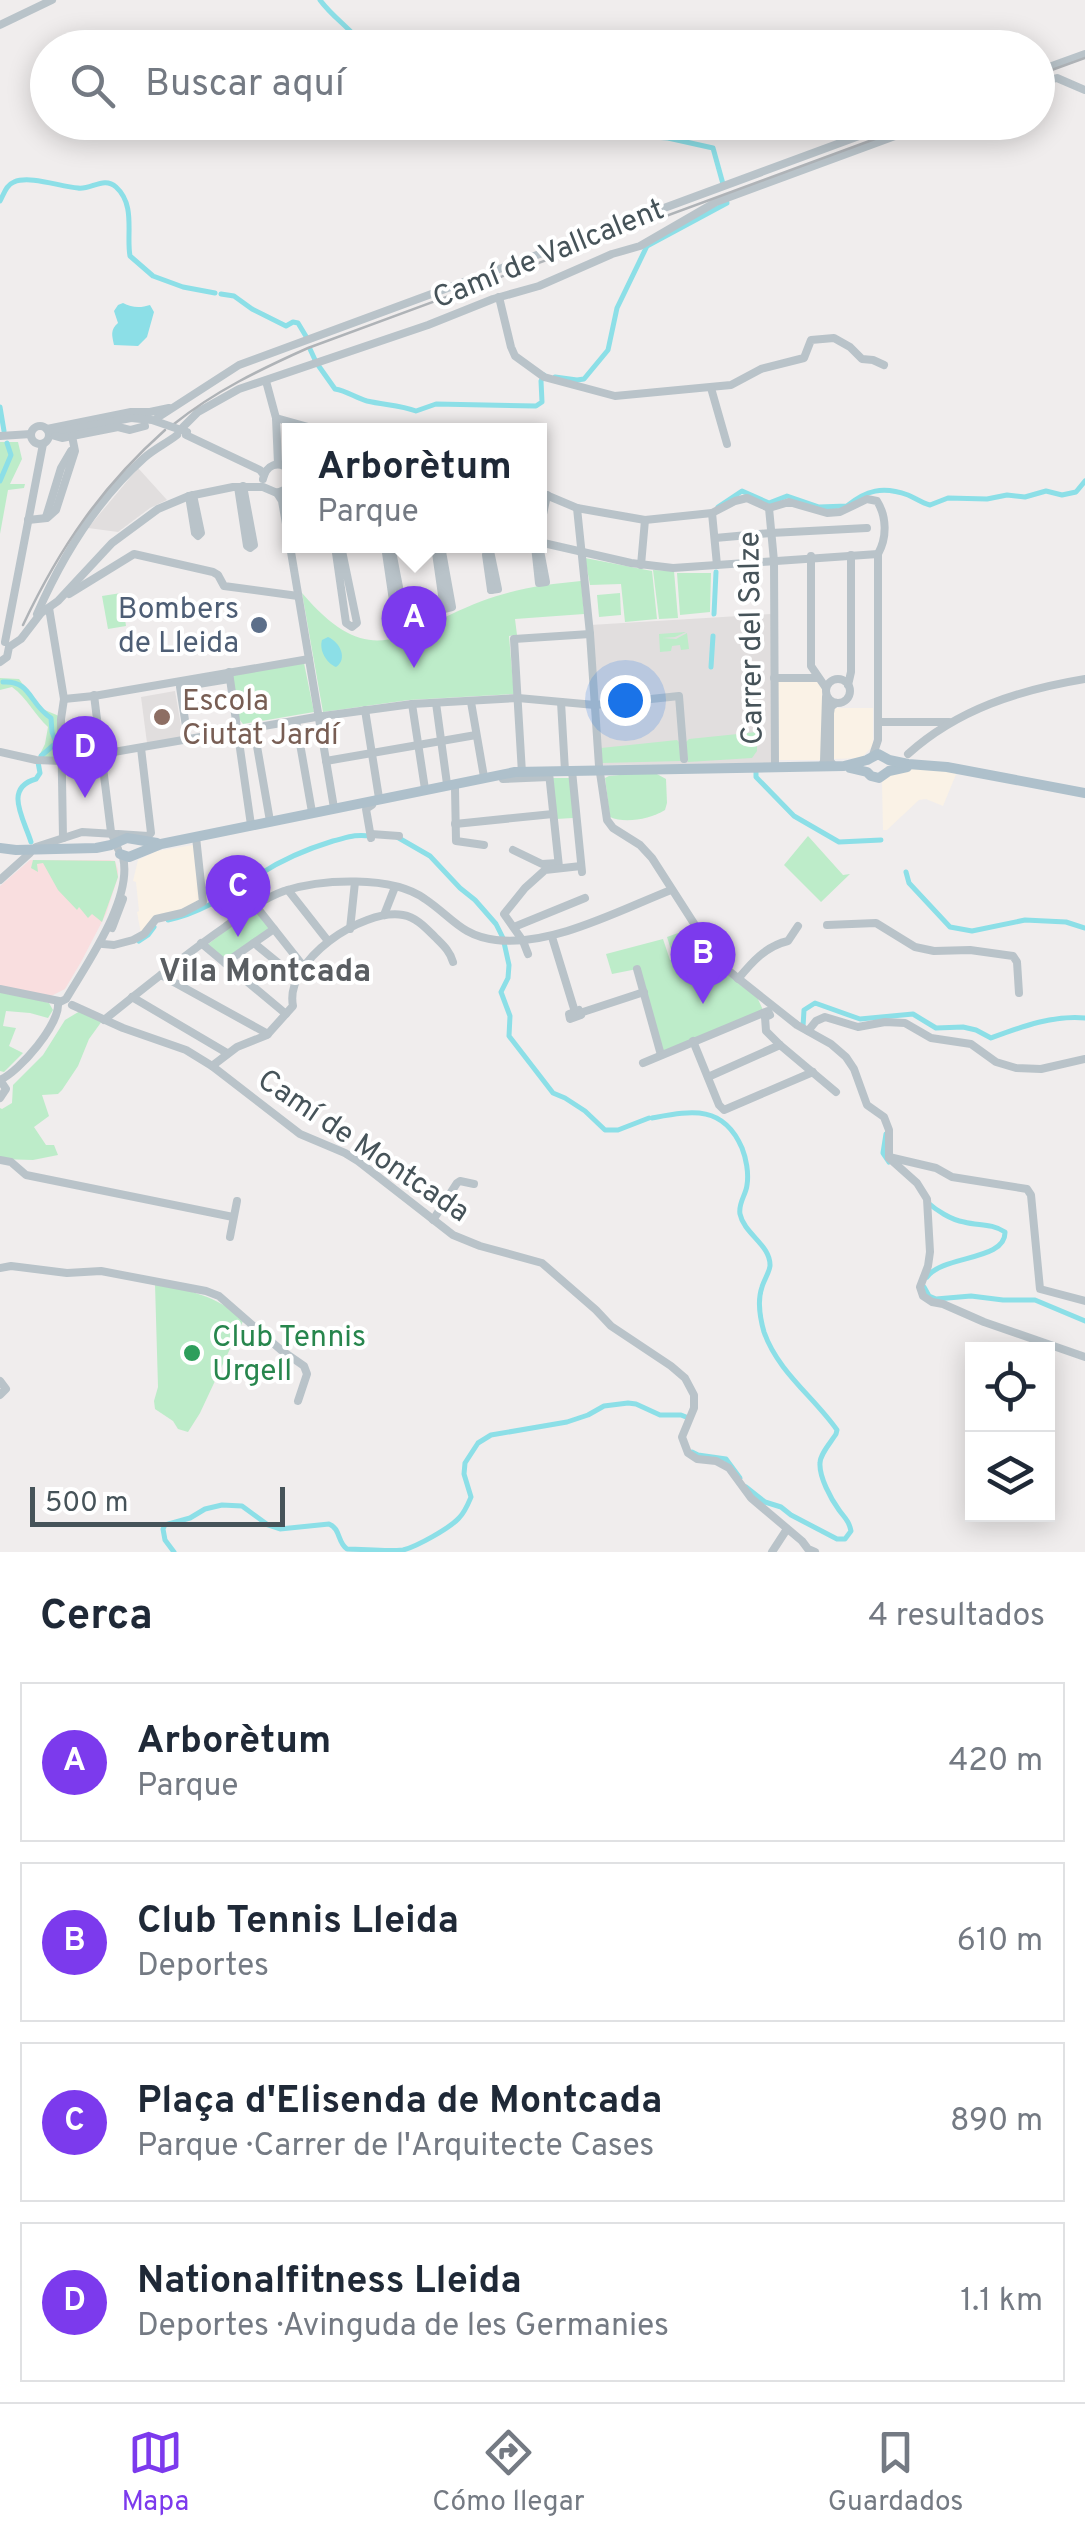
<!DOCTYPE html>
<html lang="es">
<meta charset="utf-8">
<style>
body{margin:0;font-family:Overpass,sans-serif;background:#f6f6f7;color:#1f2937}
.controls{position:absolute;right:30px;bottom:30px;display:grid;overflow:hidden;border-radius:0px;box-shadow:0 5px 25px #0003}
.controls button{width:90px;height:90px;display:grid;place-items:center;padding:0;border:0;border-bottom:2px solid #e0e1e3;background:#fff;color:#1f2937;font:50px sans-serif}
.scale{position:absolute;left:30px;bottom:25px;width:255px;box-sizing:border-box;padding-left:10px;border:5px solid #465359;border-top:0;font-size:28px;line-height:35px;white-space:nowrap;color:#465359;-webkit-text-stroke:8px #fff;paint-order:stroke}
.you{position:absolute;left:625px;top:700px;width:35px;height:35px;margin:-25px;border:8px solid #fff;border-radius:50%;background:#1a73e8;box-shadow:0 0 0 15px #1a73e833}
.badge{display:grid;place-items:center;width:65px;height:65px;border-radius:50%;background:#7c3aed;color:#fff;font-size:32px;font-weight:700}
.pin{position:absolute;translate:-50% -82px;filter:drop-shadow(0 2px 5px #0008)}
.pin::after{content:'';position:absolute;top:52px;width:35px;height:30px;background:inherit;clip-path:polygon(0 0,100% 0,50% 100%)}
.popup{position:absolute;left:282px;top:423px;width:265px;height:130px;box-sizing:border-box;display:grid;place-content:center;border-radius:0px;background:#fff;filter:drop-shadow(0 2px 8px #0005);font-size:32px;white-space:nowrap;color:#747a83}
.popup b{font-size:38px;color:#1f2937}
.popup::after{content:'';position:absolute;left:50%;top:100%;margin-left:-20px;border:20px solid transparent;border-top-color:#fff}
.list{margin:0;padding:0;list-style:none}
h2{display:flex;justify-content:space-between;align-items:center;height:130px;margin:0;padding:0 40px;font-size:42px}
h2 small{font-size:32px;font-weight:400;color:#747a83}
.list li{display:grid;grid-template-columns:65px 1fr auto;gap:30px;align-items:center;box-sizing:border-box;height:160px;margin:0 20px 20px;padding:0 20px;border:2px solid #e0e1e3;border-radius:0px}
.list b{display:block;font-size:38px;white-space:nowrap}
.list p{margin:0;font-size:32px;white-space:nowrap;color:#747a83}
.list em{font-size:32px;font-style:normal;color:#747a83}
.icon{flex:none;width:55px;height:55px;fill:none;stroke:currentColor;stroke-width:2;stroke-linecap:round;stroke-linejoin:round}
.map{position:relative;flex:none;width:1085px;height:1552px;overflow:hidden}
.search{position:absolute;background:#fff;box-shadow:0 5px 25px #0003;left:30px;right:30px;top:30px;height:110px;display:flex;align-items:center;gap:25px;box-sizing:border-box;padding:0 35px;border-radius:55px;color:#747a83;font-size:38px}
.sheet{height:850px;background:#fff}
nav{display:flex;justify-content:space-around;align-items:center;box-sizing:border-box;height:140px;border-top:2px solid #e0e1e3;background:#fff;font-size:28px;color:#747a83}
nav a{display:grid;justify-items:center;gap:5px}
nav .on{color:#7c3aed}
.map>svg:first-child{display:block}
</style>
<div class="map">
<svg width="1085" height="1552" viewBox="0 0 1085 1552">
<rect width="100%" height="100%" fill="#f0eded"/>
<g fill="#faf2e6">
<path d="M778,681H817L822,687V760H779Z"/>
<path d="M836,708H873V746L861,758L833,759V709Z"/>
<path d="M913,768L957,772L943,806L926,799L919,800L887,830H883L882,782L893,772Z"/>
<path d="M193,845L201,900L189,907L180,909L179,911L157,916L141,934L137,912L139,911L136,882L133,881L138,860L157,851Z"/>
</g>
<g fill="#e1dede">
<path d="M138,468L167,500L150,508L118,532L88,528Z"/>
<path d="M771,614L773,764L601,765L590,625Z"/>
<path d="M175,691L183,737L147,743L141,697Z"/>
</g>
<path fill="#f9dedf" d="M30,860H110L115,861L118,870V877L106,914L81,962L65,989L51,996L0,986V886Z"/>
<g fill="#bdecc9">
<path d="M0,442H18L22,459L10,484H25L24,488L8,490L0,534Z"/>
<path d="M585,558L652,571L657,619L625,622L621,584L590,585Z"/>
<path d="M653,570L674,571L678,618L659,619Z"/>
<path d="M677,573H711L710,612L680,615Z"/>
<path d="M581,581L584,614L515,619L517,635L509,636L514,694L409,700L323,712L302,593C373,676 403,631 482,601C514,589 547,584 581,581Z"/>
<path d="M121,593L126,626L108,629L102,596Z"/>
<path d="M620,593L621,615L599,617L597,595Z"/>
<path d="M686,632L675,637L662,638L676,639L687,633L689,649L681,650L680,645L672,646L671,651L660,652L659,634Z"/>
<path d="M304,663L314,712L243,724L239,719L232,675Z"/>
<path d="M0,678L19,679L40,708L59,716L62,759L38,758L45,744L48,727C34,714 27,698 12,687L0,690Z"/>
<path d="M757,732V751L752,758L688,762L686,742L689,739Z"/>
<path d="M677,740L679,742L681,761L602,763L601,748Z"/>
<path d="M641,773H655L666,779L667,803L665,810C650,819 625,824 610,817L605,778L609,776Z"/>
<path d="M553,778H570L574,811L573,818L556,819Z"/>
<path d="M808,836L843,875L850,874L821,902L784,865Z"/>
<path d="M33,860L115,861L118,877L102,922L92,914L88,918L79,907L77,910L58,890L43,863L37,864L38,872L31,868Z"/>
<path d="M255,908L271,929L225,959L207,945Z"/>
<path d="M692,928L705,949L673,956L667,937Z"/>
<path d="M663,939L670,960L706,953L722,971L757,997L763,1010L661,1055L637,969L612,974L606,954Z"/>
<path d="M0,990L49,1003L53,1010L48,1018L30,1013L6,1011L3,1026L16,1028L9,1046L23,1053L4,1072L0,1071Z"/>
<path d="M80,1011L102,1021L89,1039L78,1066L62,1090L58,1094L42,1095L49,1116L34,1127L46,1145H54L58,1155L33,1160L0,1159V1108L2,1109L12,1103L13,1085L43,1055L65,1020Z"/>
<path d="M155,1284C192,1291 214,1295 244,1319L200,1413L188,1432L178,1429L173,1421L155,1409L154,1401L158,1387Z"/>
</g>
<g fill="#8cdfe7">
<path d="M123,303C132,308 141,308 150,305L154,312L147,337L138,346L114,345C112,335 110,330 118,323L114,311L118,305Z"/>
<path d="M328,637C340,642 348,659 336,667C326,663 319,650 322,640Z"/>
</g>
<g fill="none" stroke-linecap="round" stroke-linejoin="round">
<g stroke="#8cdfe7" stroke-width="5">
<path d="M320,0C333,18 352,29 365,48"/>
<path d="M505,122H518"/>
<path d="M533,122L554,126L564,122"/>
<path d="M614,122L627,135L668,138L713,148L723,184"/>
<path d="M0,201C4,194 6,185 14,182C30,175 61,187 78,188C91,190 104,176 116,187C136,205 126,235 130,256L153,276L183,287L215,293"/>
<path d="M221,294L234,296L252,309L286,326L293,322L298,323L307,338"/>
<path d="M310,349L316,362"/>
<path d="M318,365L335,389C347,391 356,398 367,401C384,405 401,405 416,411L436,404L536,406L542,402L541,381L544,375"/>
<path d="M555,377L577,380L584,379L608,350L617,308L647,246L727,203L726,199"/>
<path d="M0,407L4,431"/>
<path d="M0,481L11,455L7,443"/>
<path d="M718,507L742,491L769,503L787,496L819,507L847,506C866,490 883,486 908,495C915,498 922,503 930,505L948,498L987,499L1007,495L1025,497L1046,491L1062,495L1076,492L1085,481"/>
<path d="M714,614L716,572"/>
<path d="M711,667L713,636"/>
<path d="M3,682C31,680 29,704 51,718L52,732L56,743L41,756"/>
<path d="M756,772V777L794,816L839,842L881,840"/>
<path d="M397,837L430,856L460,888L475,900L496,924L503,938L509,965L508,978L501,992L510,1016L509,1036L553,1093L565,1098L585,1111L605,1130H618L649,1118"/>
<path d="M31,842C24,819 3,788 36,779L40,773L38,762"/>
<path d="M906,872L909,883L950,927L972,931L1025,920L1066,922L1085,928"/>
<path d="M168,920C203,913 231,892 260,874C283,859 307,849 333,841C349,837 354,834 371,836"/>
<path d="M139,941L148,935L154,927"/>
<path d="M803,1027L804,1010L815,1003L860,1019L913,1014L936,1028L963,1027L976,1030L991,1038C1021,1027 1052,1015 1085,1018"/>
<path d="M652,1118C691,1111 723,1104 742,1148C746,1158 749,1173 747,1185C746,1195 738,1203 740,1214C744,1234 771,1245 770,1266C769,1273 764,1280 762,1287C757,1301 760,1318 764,1332C778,1372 814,1397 837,1430L836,1434C831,1442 820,1454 820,1463C819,1477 831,1499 839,1510C845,1518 849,1521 851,1531L845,1539H837L791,1515L781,1507L765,1502L746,1487"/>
<path d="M886,1134L883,1153L889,1162"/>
<path d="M927,1277C943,1255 1006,1261 1005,1232C991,1223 979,1226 964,1222C951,1220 936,1210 927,1202"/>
<path d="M924,1287L929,1296L936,1299L971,1296L1003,1300H1035L1085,1321"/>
<path d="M692,1452L698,1455L726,1459L740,1478"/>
<path d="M174,1552L165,1540L163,1529L165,1525L190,1518L205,1509L222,1505L242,1506L268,1525L280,1529L329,1524C341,1529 337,1542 347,1549C365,1549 385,1552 403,1550C416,1547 450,1528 459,1518C465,1512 468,1504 471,1497L464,1474L465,1463L478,1443L491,1435L567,1422L588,1415L604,1406L628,1403L636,1404L660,1415H681L686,1417"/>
</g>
<g stroke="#b9c3c9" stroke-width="8">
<path d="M0,25L52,0"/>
<path d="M1038,71L1085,54"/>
<path d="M1038,83L1057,78L1085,90"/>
<path d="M499,297L511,347L515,356L544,377L615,396L731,385L761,369L804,358L811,340L834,338L850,347L862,359L873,360L884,365"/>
<path d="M266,381L276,418L278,464"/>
<path d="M711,388L727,444"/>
<path d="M157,418L239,365L897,122"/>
<path d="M276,418L319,430"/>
<circle cx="40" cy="435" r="9"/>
<path d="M183,427L198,412L239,389L428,325L493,299L539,286L612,254L640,246L716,202L933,122"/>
<path d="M47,429L131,412H150L169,408"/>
<path d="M52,433L131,418"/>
<path d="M186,435L260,470L264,475"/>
<path d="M0,436L31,434"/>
<path d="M55,436L62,438L118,427L130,430L145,426"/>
<path d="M263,479C266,465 278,460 289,469"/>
<path d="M238,487L247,546L250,548L254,545L243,486"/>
<path d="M539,492L577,508L645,520L712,513L735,501L747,498L769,508L789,502L827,513L840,512L867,499L877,501C887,517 887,538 878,554V740L873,755"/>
<path d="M277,493L282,501L289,541"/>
<path d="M189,496L195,533L198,536L201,533L193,495"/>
<path d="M577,508L590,634L599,766L607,820L613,828L640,845L652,858L720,964L797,1025L831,1044L846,1057L854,1069L867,1105L884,1117L889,1130V1157L936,1168L952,1177L1027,1189L1031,1195L1040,1289L1085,1301"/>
<path d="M769,508L774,561L775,767"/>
<path d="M712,513L717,565"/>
<path d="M46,517L61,468L71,451"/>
<path d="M28,520L47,518L56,510L75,451L72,436"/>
<path d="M539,534L547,495"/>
<path d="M715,538L771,533L867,528"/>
<path d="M539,542L631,563L673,568L878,554"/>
<path d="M290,546L334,808"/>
<path d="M335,546L346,623L352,627L357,623L341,546"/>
<path d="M385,546L397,628L402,631L407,628L391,546"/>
<path d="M435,546L444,609L452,607L441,546"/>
<path d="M489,546L498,589L491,590"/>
<path d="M535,546L539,583L546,582L539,545"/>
<path d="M486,555L491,590"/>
<path d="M811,556V666L826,688"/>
<path d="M641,565L645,520"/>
<path d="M69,594L134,554L213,572L218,575L224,586L298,596"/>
<path d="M49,608L64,699L61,719L63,838"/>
<path d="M37,614C62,557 97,500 144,458C154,449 167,443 177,435"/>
<path d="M5,642L43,444"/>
<path d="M0,662L7,657L9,647L21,639L41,613L58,601L112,543L158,509L189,496L233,487H263L277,493L289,488"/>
<path d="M229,672L251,825"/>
<path d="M774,678H817"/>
<circle cx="838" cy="691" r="12"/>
<path d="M848,685L851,672V555"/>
<path d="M94,695L111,832L118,849"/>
<path d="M64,699L94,696L309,659"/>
<path d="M471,702L484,777"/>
<path d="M561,702L565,771"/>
<path d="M436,703L447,784"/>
<path d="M412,704L425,789"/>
<path d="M365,710L379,798"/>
<path d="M296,721L312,812"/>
<path d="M878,722H949"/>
<path d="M254,729L270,821"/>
<path d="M188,740L180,687L229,679"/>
<path d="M0,752L36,760L62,761L316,717L412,704L518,698L595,705L679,696L684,759"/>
<path d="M908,754C958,709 1019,690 1085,679"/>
<path d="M326,761L476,735"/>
<path d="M822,766L824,761L826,697"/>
<path d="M834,766L830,761V713L831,707L836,703"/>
<path d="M572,771L582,872"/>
<path d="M522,773L514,639L590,634"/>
<path d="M549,773L559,867"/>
<path d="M503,779L549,777"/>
<path d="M455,788L456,841L484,845"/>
<path d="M455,824L553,814"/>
<path d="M118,834L148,836L151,833L141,748"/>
<path d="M371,834L399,836"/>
<path d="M371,838L366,809L372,805"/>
<path d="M36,847L82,832L115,834"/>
<path d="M513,850L542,864L558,863"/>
<path d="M0,880L30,853"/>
<path d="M288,890L328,941"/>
<path d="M255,905L304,967"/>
<path d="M384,915L395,887"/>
<path d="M827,925L876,923L915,947L934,951L970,950L1013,956L1017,962L1019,993"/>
<path d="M514,927L585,898"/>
<path d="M112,928L123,899"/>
<path d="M350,929L355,882"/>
<path d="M552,937L575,1012L579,1010L581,1015L570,1019L569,1014L575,1012"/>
<path d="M201,943L286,1014"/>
<path d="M254,943L298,979"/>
<path d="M103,944L114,945L133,940L144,934L156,919L182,913L203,902L196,837"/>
<path d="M528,954L523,941L504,914L525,888L545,870L581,866"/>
<path d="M225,963L274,929"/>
<path d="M637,969L661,1055"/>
<path d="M161,975L268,1034"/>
<path d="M738,979C752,962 766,946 788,941L798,926"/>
<path d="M0,989L59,1001"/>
<path d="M132,997L227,1053"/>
<path d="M72,1005L123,1028L186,1050L212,1066L300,1134L345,1153L358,1161L453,1235L480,1246L542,1263L596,1310L611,1326L671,1366L685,1378L694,1395V1408L682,1437L688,1453L697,1459L716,1461L729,1468L751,1498L802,1541L808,1549L815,1552"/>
<path d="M768,1011L770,1015L765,1017L763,1013Z"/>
<path d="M580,1013L644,992"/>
<path d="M765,1017L766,1031L780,1045L836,1092"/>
<path d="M104,1020C144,988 183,956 225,927C244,913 262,899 284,891C321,879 392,875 425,899C452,917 461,936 496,940C551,947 620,910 671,890"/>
<path d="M808,1031L816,1021L825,1017L858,1027L885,1022L905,1023L931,1038L971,1044L996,1062L1016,1068L1041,1069L1085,1059"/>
<path d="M693,1041L719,1105L724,1110L813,1072"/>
<path d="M643,1063L763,1013"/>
<path d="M212,1066L237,1047L267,1035L293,1006C284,961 362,908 403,915C416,917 426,928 435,937C443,945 450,951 453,962"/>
<path d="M708,1077L780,1045"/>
<path d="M0,1080C20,1071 60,1024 58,1003L66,999C87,963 133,899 123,857"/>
<path d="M0,1080L6,1089L0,1098"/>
<path d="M889,1158L917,1183L927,1199L930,1252L928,1266L920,1287L923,1296L932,1302L943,1304L984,1322L1085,1357"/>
<path d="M0,1160L11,1162L26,1175L233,1217"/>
<path d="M433,1220L457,1183L460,1181L474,1184"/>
<path d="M230,1237L237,1201"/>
<path d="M0,1268L11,1266L67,1273L101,1271L206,1291L219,1296L281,1350L304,1366L307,1374L298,1401"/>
<path d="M0,1381L6,1389L0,1395"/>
<path d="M772,1552L787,1529"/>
</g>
<g stroke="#aec0cb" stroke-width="10">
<path d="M850,768L867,772L871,776L879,778L889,771L907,767"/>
<path d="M0,848L16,850L96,848L111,845L127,838L157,843"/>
<path d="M120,854L129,857L161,844L515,772L844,766L867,760L878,754L889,760L908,764L947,767L1085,793"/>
</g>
<g stroke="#afb3b7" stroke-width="2.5">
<path d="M1038,75L1085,58"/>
<path d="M174,424C215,391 261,369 308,348L921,122"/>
<path d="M23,625C60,547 101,487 165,430"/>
</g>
<path stroke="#b9c3c9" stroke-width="8" d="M131,418L152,420L187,432"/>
</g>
<circle fill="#5c6f8a" stroke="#fff" stroke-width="4" cx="259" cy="625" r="10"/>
<circle fill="#8d6e63" stroke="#fff" stroke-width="4" cx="162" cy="717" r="10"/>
<circle fill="#2e9e5b" stroke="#fff" stroke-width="4" cx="192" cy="1353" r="10"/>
<g text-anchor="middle" stroke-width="8" stroke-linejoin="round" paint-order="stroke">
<g font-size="30" fill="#465359" stroke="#fff">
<text transform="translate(548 253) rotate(-22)" y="10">Camí de Vallcalent</text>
<text transform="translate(750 638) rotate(-91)" y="10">Carrer del Salze</text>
<text transform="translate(364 1145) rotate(34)" y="10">Camí de Montcada</text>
</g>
<g font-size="30" fill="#4e5e75" stroke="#fff" text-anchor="end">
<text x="239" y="618">Bombers<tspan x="239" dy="34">de Lleida</tspan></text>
</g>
<g font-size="30" fill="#785e54" stroke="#fff" text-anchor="start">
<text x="182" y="710">Escola<tspan x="182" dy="34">Ciutat Jardí</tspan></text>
</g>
<g font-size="30" fill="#27864d" stroke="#fff" text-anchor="start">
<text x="212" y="1346">Club Tennis<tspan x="212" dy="34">Urgell</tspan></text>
</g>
<g font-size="32" font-weight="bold" fill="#5a5e62" stroke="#fff">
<text x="265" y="981">Vila Montcada</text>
</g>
</g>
</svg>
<div class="controls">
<button><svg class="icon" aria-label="locate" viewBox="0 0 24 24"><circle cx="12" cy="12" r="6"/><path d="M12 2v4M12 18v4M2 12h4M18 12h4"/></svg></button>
<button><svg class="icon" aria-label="layers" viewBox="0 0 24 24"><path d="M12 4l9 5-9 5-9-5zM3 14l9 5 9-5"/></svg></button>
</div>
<div class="scale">500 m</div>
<div class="you"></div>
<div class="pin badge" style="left:414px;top:668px">A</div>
<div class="popup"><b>Arborètum</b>Parque</div>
<div class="pin badge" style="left:703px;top:1004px">B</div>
<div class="pin badge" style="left:238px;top:937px">C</div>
<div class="pin badge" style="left:85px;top:798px">D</div>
<div class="search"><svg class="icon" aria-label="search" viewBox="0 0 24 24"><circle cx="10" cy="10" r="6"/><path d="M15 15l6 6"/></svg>Buscar aquí</div>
</div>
<section class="sheet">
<h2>Cerca<small>4 resultados</small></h2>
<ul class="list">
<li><span class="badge">A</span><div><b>Arborètum</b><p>Parque</p></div><em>420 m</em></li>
<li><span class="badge">B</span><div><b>Club Tennis Lleida</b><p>Deportes</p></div><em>610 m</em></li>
<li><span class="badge">C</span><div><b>Plaça d'Elisenda de Montcada</b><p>Parque · Carrer de l'Arquitecte Cases</p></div><em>890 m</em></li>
<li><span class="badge">D</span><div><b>Nationalfitness Lleida</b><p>Deportes · Avinguda de les Germanies</p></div><em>1.1 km</em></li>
</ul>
</section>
<nav>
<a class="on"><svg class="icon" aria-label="map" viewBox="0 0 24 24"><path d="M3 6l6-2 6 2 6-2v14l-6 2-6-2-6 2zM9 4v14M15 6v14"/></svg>Mapa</a>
<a><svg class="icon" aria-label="directions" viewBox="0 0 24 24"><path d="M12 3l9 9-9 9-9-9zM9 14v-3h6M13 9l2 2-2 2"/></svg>Cómo llegar</a>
<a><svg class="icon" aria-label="saved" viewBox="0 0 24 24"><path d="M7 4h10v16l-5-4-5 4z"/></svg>Guardados</a>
</nav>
